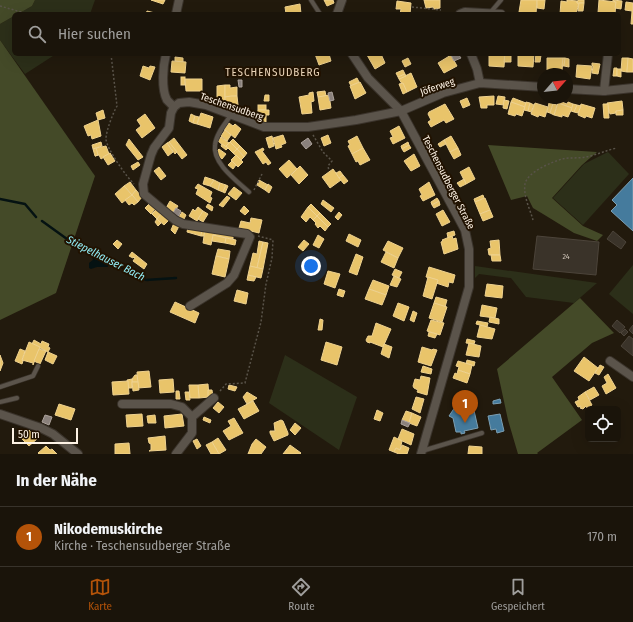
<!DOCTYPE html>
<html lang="de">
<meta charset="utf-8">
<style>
body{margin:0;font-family:"Fira Sans Condensed",sans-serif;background:#231d13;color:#f1f3f6}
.controls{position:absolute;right:12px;bottom:12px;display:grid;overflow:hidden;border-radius:6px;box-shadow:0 4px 16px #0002}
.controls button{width:36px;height:36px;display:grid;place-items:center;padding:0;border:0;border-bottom:1px solid #38332b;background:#1a140a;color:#f1f3f6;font:20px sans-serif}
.compass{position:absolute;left:537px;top:68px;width:36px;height:36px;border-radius:50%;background:#1a140a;box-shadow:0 4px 16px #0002;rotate:62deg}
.scale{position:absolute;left:12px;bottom:10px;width:66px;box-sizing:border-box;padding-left:4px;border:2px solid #fef3e5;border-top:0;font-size:11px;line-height:14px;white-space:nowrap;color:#fef3e5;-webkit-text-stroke:3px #211200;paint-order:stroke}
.you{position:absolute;left:311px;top:266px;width:14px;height:14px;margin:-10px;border:3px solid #fff;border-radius:50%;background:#1a73e8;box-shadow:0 0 0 6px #1a73e833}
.badge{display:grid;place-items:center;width:26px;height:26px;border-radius:50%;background:#b45309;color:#fff;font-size:13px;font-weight:700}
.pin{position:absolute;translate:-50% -33px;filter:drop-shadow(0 1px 2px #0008)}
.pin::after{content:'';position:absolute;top:21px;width:14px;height:12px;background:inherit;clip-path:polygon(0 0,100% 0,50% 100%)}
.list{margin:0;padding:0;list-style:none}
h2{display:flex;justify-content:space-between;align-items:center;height:52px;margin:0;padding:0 16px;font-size:17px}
h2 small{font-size:13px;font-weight:400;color:#9f9e9c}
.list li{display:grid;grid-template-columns:26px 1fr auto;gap:12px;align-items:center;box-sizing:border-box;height:60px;padding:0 16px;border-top:1px solid #38332b}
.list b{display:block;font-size:15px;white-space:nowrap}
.list p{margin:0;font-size:13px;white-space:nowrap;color:#9f9e9c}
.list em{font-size:13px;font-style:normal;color:#9f9e9c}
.icon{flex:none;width:22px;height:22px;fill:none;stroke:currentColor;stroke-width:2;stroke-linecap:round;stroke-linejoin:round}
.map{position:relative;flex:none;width:633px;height:454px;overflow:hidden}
.search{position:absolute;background:#1a140a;box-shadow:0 4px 16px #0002;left:12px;right:12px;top:12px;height:44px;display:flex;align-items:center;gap:10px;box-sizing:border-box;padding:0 14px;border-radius:6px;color:#9f9e9c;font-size:15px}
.sheet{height:112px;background:#1a140a}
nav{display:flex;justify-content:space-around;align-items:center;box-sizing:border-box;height:56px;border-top:1px solid #38332b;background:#1a140a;font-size:11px;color:#9f9e9c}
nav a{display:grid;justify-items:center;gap:2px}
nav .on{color:#b45309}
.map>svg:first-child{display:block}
</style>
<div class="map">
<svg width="633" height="454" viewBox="0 0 633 454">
<rect width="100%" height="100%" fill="#221a0d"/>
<g fill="#2c2f19">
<path d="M35,0H95L90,14H18L32,6Z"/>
<path d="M14,16V54H56L25,74L0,40V24Z"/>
<path d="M608,152L629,174L583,225L553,198L584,164Z"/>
<path d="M633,265V314L609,294Z"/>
<path d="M475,266L597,283L574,303L526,297L511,278L479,274L475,278Z"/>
<path d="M285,355L357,397L339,450L269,403Z"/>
</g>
<g fill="#444a28">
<path d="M0,0H35L32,6L18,14H14V16L0,24Z"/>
<path d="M0,40L95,176L56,293L0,320Z"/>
<path d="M488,145L597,152L582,165L552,198L583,226L603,235L597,241L574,233L543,214L533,208L527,196L511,200Z"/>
<path d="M580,298L614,333L592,343L552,377L582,420L537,453L538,454H518L508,420L497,369Z"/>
</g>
<path fill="#051212" d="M94,259L108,264V267H97L91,269L89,268V263Z"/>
<g fill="#e9c46a" stroke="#efd28f">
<path d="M151,0H165L163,4Z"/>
<path d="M324,0H333L334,3L327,6Z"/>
<path d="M424,0H440V8L434,9L433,7L426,8Z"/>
<path d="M521,0H537L536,14L519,12Z"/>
<path d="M537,0H545L544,9L537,8Z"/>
<path d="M567,0L577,1V3H579L576,14H560L561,1L567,2Z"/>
<path d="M578,0H584V3H577Z"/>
<path d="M599,0L616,2L615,14L598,13Z"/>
<path d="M613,0L622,1L621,9L615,8L616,2L613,1Z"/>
<path d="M397,1L411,3L410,14H400L401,9H396Z"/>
<path d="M626,2L633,3V24H631L632,11L625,10Z"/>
<path d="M579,3H584L583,11H578Z"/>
<path d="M300,4L301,14H286L285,7Z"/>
<path d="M147,11L155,13L154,14H146Z"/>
<path d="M315,54H329L331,61L319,65Z"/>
<path d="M370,54H381L385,63L375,69L367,55Z"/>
<path d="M489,54H505L504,67L489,66Z"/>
<path d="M505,54H511V62H504Z"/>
<path d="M518,54H534L533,67L518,66Z"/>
<path d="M536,54L541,55L540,62H535Z"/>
<path d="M451,55L457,66L444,73L438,63Z"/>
<path d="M175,57L183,58V62L175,61Z"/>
<path d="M408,58L411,64L405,67L402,61Z"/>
<path d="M547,58H563L562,71L547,70Z"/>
<path d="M563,58H565L564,66H562Z"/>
<path d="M565,58L569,59V67L564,66Z"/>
<path d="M622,58H628L627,72L621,71Z"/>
<path d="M628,58L633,59V72H627Z"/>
<path d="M172,61L186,62L185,73L171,72Z"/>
<path d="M592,63L600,64L598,74L592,73L593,66L592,65Z"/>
<path d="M577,65L592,66L590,79L576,77Z"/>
<path d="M143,66L149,68L150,66L155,67L150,80L140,76Z"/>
<path d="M614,68H617V76H613Z"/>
<path d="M617,69H621V77L617,76Z"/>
<path d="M403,70L405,74L398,77L396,73Z"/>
<path d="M411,73L417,87L407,92L399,79Z"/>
<path d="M405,74L406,76L399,79L398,77Z"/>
<rect x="181" y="77" width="4" height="8"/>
<path d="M357,78L359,82L351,86L349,82Z"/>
<path d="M185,79H202V91H186Z"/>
<path d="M360,82L366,93L355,99L350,86Z"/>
<path d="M403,83L407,92L403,94L399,84Z"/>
<path d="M225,85V102L217,103V86Z"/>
<path d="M225,85H230V88L237,87V96L225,97Z"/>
<path d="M325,91L326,96L318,97L317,92Z"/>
<path d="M313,92L314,101L311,102L312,113L302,114L299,97L309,95V93Z"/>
<path d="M265,95H269V101H264Z"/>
<path d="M329,95L331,108L320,110L318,97Z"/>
<path d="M231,96H237L238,105L226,106L225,97Z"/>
<path d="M494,96V105H487V108H481L479,97Z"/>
<path d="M498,96L505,97L504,105L496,104Z"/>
<path d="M467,98L470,105L463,108L460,101Z"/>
<path d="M513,98L526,103L525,107L511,102Z"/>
<path d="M504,100L509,101L507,109L503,108Z"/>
<path d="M559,101L567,104L568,102L573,104L572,108L558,103Z"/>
<path d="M622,101L623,110L616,111V113L610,114L607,103Z"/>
<path d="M511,102L525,107L522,116L516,114L515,116L508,114Z"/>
<path d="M526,102L530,103L528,111L524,110Z"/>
<path d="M530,103L534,105L531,112L528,111Z"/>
<path d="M535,103L548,107L545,117L539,115L538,117L531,114Z"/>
<path d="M549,103L553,104L550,113L547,112Z"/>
<path d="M558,103L572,108L568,117L562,115V117L554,115Z"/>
<path d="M445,104L454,119L446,123L444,120L431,127L428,122L431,120L428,114L429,112Z"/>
<path d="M553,104L557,105L554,115L550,113Z"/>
<path d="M573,104L577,105L574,112L571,111Z"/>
<path d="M581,104L595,108L592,118L586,116L585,118L578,115Z"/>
<path d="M603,104H608L609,118H604Z"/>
<rect x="258" y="105" width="8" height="5"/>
<path d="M577,105L581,106L578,113L574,112Z"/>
<path d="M103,110L105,118L98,120L101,136L92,139L91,135L88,136L84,126L98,120L96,113Z"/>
<path d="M258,110H269V115H266V117H258Z"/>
<path d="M623,110V115H616V111Z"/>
<path d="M201,113L213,117L210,128L197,124Z"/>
<rect x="255" y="113" width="3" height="6"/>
<path d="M145,114L155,128L142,138L136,130L141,126L137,120Z"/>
<path d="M191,114L195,116L193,123L189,121Z"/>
<path d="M195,116L199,117L197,124L193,123Z"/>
<rect x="258" y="117" width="8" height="6"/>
<path d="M229,123L233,126L235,124L241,129L235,138L224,129Z"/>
<path d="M399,126L405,138L393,144L390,138L393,137L390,131Z"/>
<path d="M225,130L231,135L227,141L221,136Z"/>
<path d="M283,135L286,143L281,145L282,147L276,149L273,138Z"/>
<path d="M328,135L331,143L324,146L321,138Z"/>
<path d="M272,136L274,146L269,148L266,138Z"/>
<path d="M357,136L363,148L352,154L348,146L350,145L348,141Z"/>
<path d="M451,136L458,148L450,152L444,140Z"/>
<path d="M221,137L229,143L225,147L218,141Z"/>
<path d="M174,138L187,155L182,159L169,142Z"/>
<path d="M129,139L143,157L138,160L126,145Z"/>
<path d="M233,139L240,146L237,149L230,142Z"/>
<path d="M444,140L446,144L440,147L438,144Z"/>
<path d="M101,142L102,146L93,149L92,145Z"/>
<path d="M169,142L177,152L175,154L167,143Z"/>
<path d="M230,142L237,149L233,153L226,146Z"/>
<path d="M408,142L409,145L402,149L401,146Z"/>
<path d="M167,143L173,152L168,156L162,147Z"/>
<path d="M222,144L228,148L226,150L221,146Z"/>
<path d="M409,145L411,148L404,152L402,149Z"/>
<path d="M106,146L109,154L101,159L99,155L95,156L98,155L96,148Z"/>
<path d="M240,146L247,153L244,157L237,149Z"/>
<path d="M96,148L98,155L95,156L93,149Z"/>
<path d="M263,148L264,150L262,151L271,163L268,165L266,162L263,164L255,152Z"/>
<path d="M363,148L370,160L360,165L358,161L356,162L352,154Z"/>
<path d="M458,148L461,155L454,159L450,152Z"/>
<path d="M219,149L226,154L222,159L215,153Z"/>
<path d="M237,149L244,157L241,160L233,153Z"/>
<path d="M110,153L115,161L108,165L103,157Z"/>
<path d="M414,154L420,166L411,171L404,161Z"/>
<path d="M236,155L243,162L238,167L231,160Z"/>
<path d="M289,160L297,169L287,178L279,169Z"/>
<path d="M232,161L236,165L233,169L228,165Z"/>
<path d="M138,162L140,165L133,170L131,166Z"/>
<path d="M300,166L308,175L299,184L291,175Z"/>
<path d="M159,167L166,176L161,180L154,171Z"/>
<path d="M469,167L475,179L466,184L460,172Z"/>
<path d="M333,169L341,180L330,188L322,177Z"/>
<path d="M340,171L343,175L339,178L336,173Z"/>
<path d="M343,175L348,181L344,184L339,178Z"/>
<path d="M205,177L214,180L210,186L203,184Z"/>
<path d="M464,179L466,184L460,187L457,183Z"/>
<path d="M214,180L220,183L218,190L210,186Z"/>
<path d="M259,180L268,185L265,190L257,185Z"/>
<path d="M130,182L136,190L132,195L124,186Z"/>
<path d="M429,182L435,195L423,201L420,196L422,195L419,189Z"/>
<path d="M220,183L226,185L223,192L218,190Z"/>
<path d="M198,184L212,192L210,197L212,198L210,203L196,194L198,189L195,188Z"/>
<path d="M268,184L272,187L269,193L265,190Z"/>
<path d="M226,185L228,186L225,193L223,192Z"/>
<path d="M124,186L132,195L122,203L115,194Z"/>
<path d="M234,187L242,193L236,200L228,194Z"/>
<path d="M136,190L142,197L138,202L132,195Z"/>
<path d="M132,195L138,202L134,205L132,203L129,205L125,200Z"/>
<path d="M483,195L484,198L475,202L474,199Z"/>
<path d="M227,196L230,198L223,207L219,205Z"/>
<path d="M437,198L439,201L432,205L431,202Z"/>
<path d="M485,198L490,210L480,214L475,202Z"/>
<path d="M323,200L334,208L331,212L321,204Z"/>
<path d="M170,201L178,206L174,212L166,208Z"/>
<path d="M439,201L440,205L434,208L432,205Z"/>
<path d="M150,203L156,208L151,214L145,208Z"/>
<path d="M208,204L213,207L212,211L206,207Z"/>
<path d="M311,204L320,213L317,216L308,207Z"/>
<path d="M244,206L249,211L245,215L240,211Z"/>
<path d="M198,207L203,211L197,221L189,216L193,209L195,211Z"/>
<path d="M308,207L317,216L313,220L310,217L306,222L301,217Z"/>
<path d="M157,209L162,213L157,219L152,214Z"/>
<path d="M443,210L450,222L442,226L436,214Z"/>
<path d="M490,210L493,217L483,221L480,214Z"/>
<path d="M203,211L208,214L203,222L198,219Z"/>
<path d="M182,212L186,215L184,219L179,217Z"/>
<path d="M339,212L342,215L338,220L335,217Z"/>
<path d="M162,213L169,220L164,225L157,219Z"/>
<path d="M320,213L331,224L328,227L317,216Z"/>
<path d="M317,216L328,227L325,231L320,226L318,228L315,224L316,223L313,220Z"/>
<path d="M251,218L262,220L259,233L239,228L241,221L250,223Z"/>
<path d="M157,219L161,223L158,226L155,222Z"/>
<path d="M174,223L179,226L175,234L171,230Z"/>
<path d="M188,227L202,229L201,236L187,232Z"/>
<path d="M202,229L205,230L204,236H201Z"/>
<path d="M205,229L216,231L215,236L213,235L211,245L203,243Z"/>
<path d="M216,231L233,234V239L215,236Z"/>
<path d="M454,231L455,235L448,238L447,233Z"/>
<path d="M349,234L361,240L358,247L346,241Z"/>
<path d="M213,235L226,238L225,243L212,241Z"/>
<path d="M318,235L324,239L319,248L313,245Z"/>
<path d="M452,236L453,239L456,238L458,249L444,254L441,242L443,241L442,240Z"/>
<path d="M226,238L236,240L235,245L225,243Z"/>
<path d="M117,240L122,244L118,249L113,244Z"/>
<path d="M304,240L309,244L303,251L298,247Z"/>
<path d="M499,240L500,255H489L488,249L491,248L490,241Z"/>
<path d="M259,241L263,242L257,268L250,266L253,253L257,254Z"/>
<path d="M388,241L403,248L398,258L383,250Z"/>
<path d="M263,242L268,243L263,269L257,268Z"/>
<path d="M218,249L230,251L229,259L216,256Z"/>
<path d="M132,252L147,264L144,269L133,261L135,258L134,257L133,258L129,256Z"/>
<path d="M386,252L398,258L394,268L381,262Z"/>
<path d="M356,254L363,257L357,275L349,272Z"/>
<path d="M491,255H500L501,261H492Z"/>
<path d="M216,256L229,259L225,277L212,274Z"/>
<path d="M250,266L263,269L261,278L248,275Z"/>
<path d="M429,267L455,275L453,283L449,282L448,287L436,283L438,280L426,277Z"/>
<path d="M395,269L402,272L399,278L392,275Z"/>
<path d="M328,271L340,274L335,288L324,284Z"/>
<path d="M248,275L256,277L254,281L247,280Z"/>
<path d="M394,276L401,279L397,287L390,285Z"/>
<path d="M428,277L438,280L432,299L423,296Z"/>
<path d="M373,280L389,286L386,295L369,289Z"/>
<path d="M487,284L503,286L502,298L485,296Z"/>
<path d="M339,289L345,291L343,297L337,295Z"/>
<path d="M369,289L386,295L382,305L365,299Z"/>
<path d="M237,290L248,293L246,304L234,301Z"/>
<path d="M436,297L447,300L445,307L434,303Z"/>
<path d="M175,302L199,313L195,323L170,312Z"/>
<path d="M398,303L409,307L404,321L393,316Z"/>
<path d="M434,303L447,307L442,322L429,318Z"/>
<path d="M482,305L497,308L495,318L480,316Z"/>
<path d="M413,311L417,313L414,322L410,320Z"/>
<path d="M490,317L499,319V324L489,322Z"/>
<path d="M320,319L323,320L322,330H318Z"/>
<path d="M431,320L444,323L440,335L427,331Z"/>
<path d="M477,321L488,323L487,327L476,324Z"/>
<path d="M376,323L391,329L383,347L370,342V343L367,342L366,340L368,336H372Z"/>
<path d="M480,325L495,329L492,339L477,337Z"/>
<path d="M429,332L437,334L435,338L428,336Z"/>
<path d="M467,339L475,341L474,344L466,343Z"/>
<path d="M34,340L41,344L42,341L49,344L48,347L50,348L48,352L32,344Z"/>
<path d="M29,342L40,347L33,365V363L22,360Z"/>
<path d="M326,342L342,347L337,365L321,360Z"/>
<path d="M469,343L481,346L479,357L466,355Z"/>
<path d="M384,344L392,347L389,358L381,354Z"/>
<path d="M422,347L432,350L433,349L437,350L431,366L418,362Z"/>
<path d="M20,349L25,351L22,360L23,361L22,364L15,361Z"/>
<path d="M39,349L46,351L40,364L34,361Z"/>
<path d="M48,352L57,356L53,364L45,360Z"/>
<path d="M0,355L3,363L0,371Z"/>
<path d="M584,357L598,368L589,381L574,371Z"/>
<path d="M467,360L475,362L474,366L466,364Z"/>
<path d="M458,361L472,365L470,374L458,370L459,367L456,366Z"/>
<path d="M600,365L604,367L599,375L595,373Z"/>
<path d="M423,366L432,369L431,374L421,372Z"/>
<path d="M458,370L470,374L467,383L453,378L455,373L457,374Z"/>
<path d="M149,371L151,387L138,388L137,372Z"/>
<path d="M608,374L616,388L606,394L602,386L607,383L604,377Z"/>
<path d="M135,375H137L138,382H132V379Z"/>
<path d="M421,376L430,378L427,395L417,392L418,390L414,388L413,386L415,379L420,380Z"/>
<path d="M132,379V388H128L127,380Z"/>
<path d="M173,379L174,392L160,393L159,380Z"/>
<path d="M128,381L129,394L113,395L112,382Z"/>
<path d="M132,382H138L139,390L133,391Z"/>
<path d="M208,384L209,397L199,398L198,385Z"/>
<path d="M189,385H198L199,398H190Z"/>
<path d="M229,385L237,387L235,391L228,389Z"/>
<path d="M594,387L599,395L590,400L585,392Z"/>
<path d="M208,390H212L213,397L208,398Z"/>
<path d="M176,391H179L180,399H176Z"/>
<path d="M185,392H189L190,400H186Z"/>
<path d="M247,392L257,398L247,404L243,397Z"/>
<path d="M585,392L592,405L587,408L586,406L583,409L580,408L581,406L578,407L575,402L579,400L578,397Z"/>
<path d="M416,397L424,399L420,413L412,409Z"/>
<path d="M253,401L259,411L244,419L238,409Z"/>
<path d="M218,402L224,407L219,413L213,408Z"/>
<path d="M59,404L75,409L71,420L55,415Z"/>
<path d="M377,410L383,413L380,421L374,419Z"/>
<path d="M406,411L412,413L409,423L402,420Z"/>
<path d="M412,413L421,417L417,426L409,423Z"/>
<path d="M142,414L143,426L127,427L126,415Z"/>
<path d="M182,414L184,426L165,428L164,416Z"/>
<path d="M155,415L156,423H148L147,416Z"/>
<path d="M204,417L211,420L210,423L203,420Z"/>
<path d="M234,418L243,433L229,440L223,431L231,426L228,421Z"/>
<path d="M281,420L283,421L288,433V435L274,441L270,433V431H275L274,423Z"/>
<path d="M295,423L301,428L295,435L290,430Z"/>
<path d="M402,429L414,434L411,445L398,439Z"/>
<path d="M29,430L37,439L29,446L21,438Z"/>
<path d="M165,436L166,450L149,451L151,450V444L149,443L148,438Z"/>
<path d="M394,437L402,441L400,450L396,448L394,452L389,450Z"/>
<path d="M218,438L226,450L219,454L212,442Z"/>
<path d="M197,439L201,446L197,449L193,441Z"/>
<path d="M256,439L266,447L261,454H248L252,444Z"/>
<path d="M212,442L219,454H211L206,445Z"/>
<path d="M129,443L130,454H115V444Z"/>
<path d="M290,445L301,453L300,454H283Z"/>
<path d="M402,445L409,448L407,454H399L394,452L396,448L400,450Z"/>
<path d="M46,446L50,450L52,449L57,454H39L38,453Z"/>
<path d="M469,446L482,447V454H468Z"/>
</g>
<g fill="#457b9d" stroke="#7c9fb3">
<path d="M633,178V231L611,211L617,205L612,200Z"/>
<path d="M500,399L501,403L493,404V401Z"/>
<path d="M473,406L478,428L464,431L465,433L461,434V432H456L453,418L449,416L455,407L459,409Z"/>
<path d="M500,414L504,431L497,433L496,429L491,430L488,416Z"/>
</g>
<g fill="#8a817c" stroke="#ada39c">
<path d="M453,54H458L461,58L454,61L451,55Z"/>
<path d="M238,80H242V87H239Z"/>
<path d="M332,92L334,100L330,101L328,93Z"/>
<path d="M308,138L312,144L306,149L301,143Z"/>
<path d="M176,208L181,211L178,217L173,213Z"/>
<path d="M45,415L52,417L49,425L42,422Z"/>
<path d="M402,420L410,423L408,427L401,424Z"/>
</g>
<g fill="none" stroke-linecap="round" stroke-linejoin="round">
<g stroke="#051212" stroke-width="2.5">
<path d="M0,199L25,204L36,217"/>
<path d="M42,221L67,239L146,280L176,278"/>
<path d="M92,252L94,259"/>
</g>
</g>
<g fill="#3a3329" stroke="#4c443a">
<path d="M613,231L626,242L621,249L607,239Z"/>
<path d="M537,236L599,242L596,275L533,269Z"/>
<path d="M617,320L625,327L620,333L612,326Z"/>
<path d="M633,325V334L629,330Z"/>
<path d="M625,329L628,332L624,336L621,333Z"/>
<path d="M629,336L633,339V356L621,346Z"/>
</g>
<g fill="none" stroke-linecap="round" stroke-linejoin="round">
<defs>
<g id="service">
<path d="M311,0L320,14"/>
<path d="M490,13L501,0"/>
<path d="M231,115C225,124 216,134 215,145C212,163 237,181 249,192"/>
<path d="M0,387L33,376L38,366"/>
<path d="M0,402L17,398"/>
<path d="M422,451L482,433"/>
</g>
<g id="minor">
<path d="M176,14L179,0"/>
<path d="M337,14L342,0"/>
<path d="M460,14L465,12L501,14"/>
<path d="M166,54C163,66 161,89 167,100C169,102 172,105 174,107"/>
<path d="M352,54L368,78L401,111L465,230L469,249V287L421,454"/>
<path d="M471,54L477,69L480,83"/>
<path d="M567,89L604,91L633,88"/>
<path d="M604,91L608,54"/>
<path d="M190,306L227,283L234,275L250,237L247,234L183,224L175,220L144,194L143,184L151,155L154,148L169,128L171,113L174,107L179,103L189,102L206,105L264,127H308L356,120L401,111L443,93L480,83L543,87"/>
<path d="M610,361L633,377"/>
<path d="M122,404H171L182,407L192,417V433L176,454"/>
<path d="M0,414L41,428L53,434L78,454"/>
<path d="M192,417L214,398"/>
</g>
</defs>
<use href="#service" stroke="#3b342c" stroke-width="5.5"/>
<use href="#minor" stroke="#3b342c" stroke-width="10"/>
<g stroke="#595349" stroke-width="1.5" stroke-dasharray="2 2" stroke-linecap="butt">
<path d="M0,6L28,14"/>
<path d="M412,7L441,10"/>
<path d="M111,54L117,106C113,113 106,131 106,139C106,148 128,179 134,184"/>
<path d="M313,135L323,152L332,161L328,166L329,171"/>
<path d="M254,190L262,174"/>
<path d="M533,220C530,209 523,196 525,184C527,172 552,162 562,159C571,157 580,159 590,156C599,154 607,150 617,148"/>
<path d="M220,391L226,384L245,383L261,322L266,284L272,258L273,240L258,236"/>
</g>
<use href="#service" stroke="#5b544b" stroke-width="4"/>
<use href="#minor" stroke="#5b544b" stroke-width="8"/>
</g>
<g text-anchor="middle" stroke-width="4" stroke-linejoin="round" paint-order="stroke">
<g font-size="8" fill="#cdc3b6">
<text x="566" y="259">24</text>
</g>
<g font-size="10" fill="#fef3e5" stroke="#211200">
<text transform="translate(437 86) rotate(-19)" y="4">Jöferweg</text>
<text transform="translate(232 106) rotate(19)" y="4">Teschensudberg</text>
<text transform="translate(449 182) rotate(63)" y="4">Teschensudberger Straße</text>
</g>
<g font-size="11" letter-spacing="1" fill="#ebd5b9" stroke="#211200">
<text x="273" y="76">TESCHENSUDBERG</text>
</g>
<g font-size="11" font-style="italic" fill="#93eff7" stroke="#211200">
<text transform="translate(106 258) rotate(27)" y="4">Stiepelhauser Bach</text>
</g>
</g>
</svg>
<div class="controls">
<button><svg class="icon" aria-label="locate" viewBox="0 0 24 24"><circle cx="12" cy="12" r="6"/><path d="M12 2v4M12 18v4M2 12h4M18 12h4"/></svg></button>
</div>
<svg class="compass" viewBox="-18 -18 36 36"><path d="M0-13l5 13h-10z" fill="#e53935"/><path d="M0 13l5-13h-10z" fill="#9f9e9c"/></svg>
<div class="scale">50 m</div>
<div class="you"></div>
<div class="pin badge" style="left:465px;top:423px">1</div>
<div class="search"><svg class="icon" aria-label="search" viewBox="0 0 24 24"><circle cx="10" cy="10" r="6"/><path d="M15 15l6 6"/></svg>Hier suchen</div>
</div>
<section class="sheet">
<h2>In der Nähe<small></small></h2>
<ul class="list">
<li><span class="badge">1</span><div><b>Nikodemuskirche</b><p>Kirche · Teschensudberger Straße</p></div><em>170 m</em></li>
</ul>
</section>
<nav>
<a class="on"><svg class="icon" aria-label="map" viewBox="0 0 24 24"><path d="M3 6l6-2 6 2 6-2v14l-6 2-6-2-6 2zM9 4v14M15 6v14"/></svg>Karte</a>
<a><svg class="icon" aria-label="directions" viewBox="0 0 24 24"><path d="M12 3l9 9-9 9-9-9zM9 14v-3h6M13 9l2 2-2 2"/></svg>Route</a>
<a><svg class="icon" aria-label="saved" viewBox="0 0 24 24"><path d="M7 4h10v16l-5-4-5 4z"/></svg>Gespeichert</a>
</nav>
